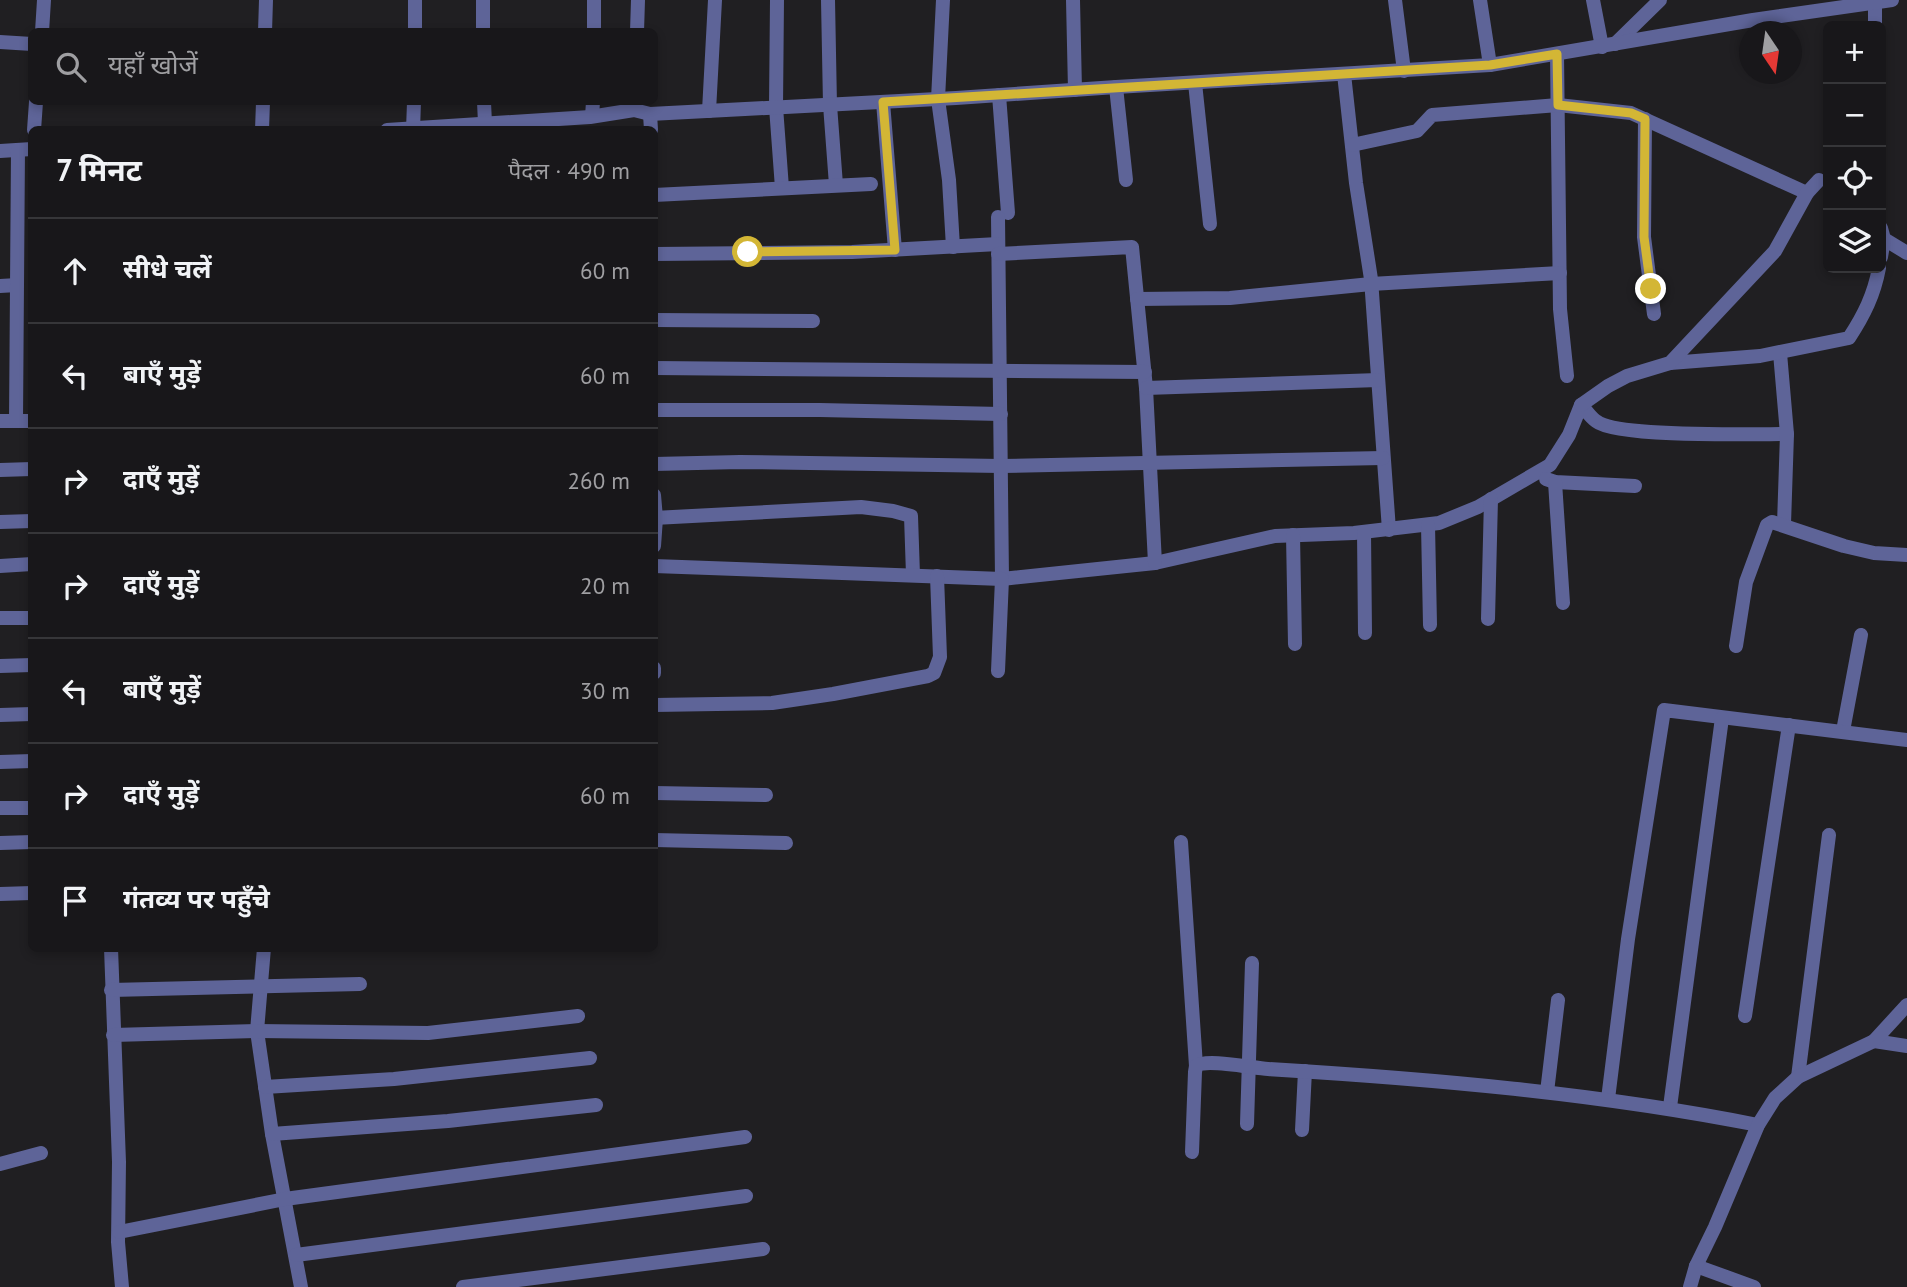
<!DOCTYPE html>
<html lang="hi">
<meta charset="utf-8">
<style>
body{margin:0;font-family:"PT Sans","Noto Sans Devanagari",sans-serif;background:#212023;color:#f1f3f6}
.controls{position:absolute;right:21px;top:21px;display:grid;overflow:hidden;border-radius:10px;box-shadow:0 4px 10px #0003}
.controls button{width:63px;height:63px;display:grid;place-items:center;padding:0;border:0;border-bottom:2px solid #363639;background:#18171a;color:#f1f3f6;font:35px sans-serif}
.compass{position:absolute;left:1739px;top:21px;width:63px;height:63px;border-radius:50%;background:#18171a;box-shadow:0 4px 10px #0003;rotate:167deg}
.stop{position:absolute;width:21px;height:21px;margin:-16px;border:5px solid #d3b635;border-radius:50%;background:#fff}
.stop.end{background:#d3b635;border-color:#fff;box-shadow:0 2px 7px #0008}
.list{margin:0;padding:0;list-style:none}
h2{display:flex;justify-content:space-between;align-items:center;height:91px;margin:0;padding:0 28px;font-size:30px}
h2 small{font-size:23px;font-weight:400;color:#9f9fa2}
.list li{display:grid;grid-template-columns:46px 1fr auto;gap:21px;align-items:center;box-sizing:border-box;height:105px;padding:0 28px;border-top:2px solid #363639}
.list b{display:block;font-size:26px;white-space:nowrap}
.list em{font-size:23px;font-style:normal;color:#9f9fa2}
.icon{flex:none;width:38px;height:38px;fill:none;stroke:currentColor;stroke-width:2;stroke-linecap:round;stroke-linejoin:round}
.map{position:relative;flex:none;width:1907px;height:1287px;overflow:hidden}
.search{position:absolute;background:#18171a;box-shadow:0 4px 10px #0003;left:28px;top:28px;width:630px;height:77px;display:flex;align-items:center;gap:18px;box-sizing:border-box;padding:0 24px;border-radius:10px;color:#9f9fa2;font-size:26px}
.panel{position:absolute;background:#18171a;box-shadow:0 4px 10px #0003;left:28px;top:126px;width:630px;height:826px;border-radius:10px}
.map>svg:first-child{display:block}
</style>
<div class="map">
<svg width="1907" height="1287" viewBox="0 0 1907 1287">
<rect width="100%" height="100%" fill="#201f22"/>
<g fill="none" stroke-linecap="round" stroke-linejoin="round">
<g stroke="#5e6498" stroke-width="14">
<path d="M483,0V32"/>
<path d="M777,0L776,107L782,188"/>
<path d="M828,0L830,105L836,185"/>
<path d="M943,0L938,99L949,180L953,247"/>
<path d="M1073,0L1075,90"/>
<path d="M1395,0L1404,71"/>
<path d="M1480,0L1490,65"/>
<path d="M1593,0L1602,47"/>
<path d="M1875,0V26"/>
<path d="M42,32L44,0"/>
<path d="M265,32L266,0"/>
<path d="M415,32V0"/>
<path d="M594,32V0"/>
<path d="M637,32L638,0"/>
<path d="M0,42L32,44"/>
<path d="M1615,44L1660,0"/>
<path d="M1557,54L1560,309L1567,376"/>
<path d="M1344,74L1356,183L1371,279L1389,530"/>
<path d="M1195,83L1210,224"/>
<path d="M1116,87L1126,180"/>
<path d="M999,95L1008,213"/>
<path d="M484,102L485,123"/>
<path d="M883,102L895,250"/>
<path d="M709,111L715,0"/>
<path d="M650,114L651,130"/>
<path d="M592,116L593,102"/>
<path d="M1645,119L1644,237L1654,314"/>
<path d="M34,130L36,102"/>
<path d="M262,130L263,102"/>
<path d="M387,130L590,117L634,110L650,114L956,98L1116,87L1490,65L1753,20L1892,0"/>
<path d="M413,130L414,102"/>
<path d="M1352,145L1417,131L1432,115L1558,105L1631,113L1807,193"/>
<path d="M0,151L32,149"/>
<path d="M654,195L871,184"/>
<path d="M998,217L1002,579L1155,563L1275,536L1354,533L1439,523L1478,507L1550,465L1569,435L1581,405C1586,410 1590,417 1596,421C1617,438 1754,434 1787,434"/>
<path d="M1881,228L1884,239L1907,253"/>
<path d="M654,254L852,252L998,244"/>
<path d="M998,254L1132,247L1146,388L1155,563"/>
<path d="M1881,257L1884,239"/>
<path d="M0,286L17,285"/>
<path d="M1137,299L1230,298L1371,284L1560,273"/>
<path d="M654,320L813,321"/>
<path d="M1780,353L1787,434L1784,524"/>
<path d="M1670,363L1760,356L1849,338C1864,315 1874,295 1879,268"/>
<path d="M654,368L1145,372"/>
<path d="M1146,388L1378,380"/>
<path d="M1581,405L1608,386L1627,376L1670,363L1775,251L1807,193L1819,180"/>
<path d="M654,410H820L1001,414"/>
<path d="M0,421H32"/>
<path d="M16,421L18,150"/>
<path d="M654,464L740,462L1001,466L1383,458"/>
<path d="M0,470L32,469"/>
<path d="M1546,479L1555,482L1635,486"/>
<path d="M1555,482L1563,603"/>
<path d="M654,495L656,518L654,546"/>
<path d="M654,518L861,507L893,511L911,516L913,575"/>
<path d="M0,522L32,521"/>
<path d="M1428,525L1430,625"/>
<path d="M1364,532L1365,633"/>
<path d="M1293,535L1295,644"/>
<path d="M0,566L32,564"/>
<path d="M654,566L1002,579L998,671"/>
<path d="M0,618H32"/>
<path d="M1488,619L1491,499"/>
<path d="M1736,646L1746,582L1767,525L1772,522L1844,546L1874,553L1907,555"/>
<path d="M0,666L32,665"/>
<path d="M654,668V673"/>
<path d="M654,705L772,703L833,694L928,676L934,673L940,657L937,576"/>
<path d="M0,715L32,714"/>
<path d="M1843,731L1861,635"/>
<path d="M0,762L32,761"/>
<path d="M654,793L766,795"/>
<path d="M0,808H32"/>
<path d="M654,840L786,843"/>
<path d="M1181,842L1196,1066"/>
<path d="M0,843L32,842"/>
<path d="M0,894L32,893"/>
<path d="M111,948L119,1162L118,1242L122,1287"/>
<path d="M264,948L257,1031L272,1134L301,1287"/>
<path d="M111,990L360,984"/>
<path d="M1745,1016L1789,725"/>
<path d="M113,1035L257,1031L428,1033L578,1016"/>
<path d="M1874,1041L1907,1046"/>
<path d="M1798,1077L1829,835"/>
<path d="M265,1087L394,1079L590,1058"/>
<path d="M1547,1092L1558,1000"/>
<path d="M1608,1099L1628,939L1664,710L1907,740"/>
<path d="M1670,1107L1722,718"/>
<path d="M1247,1124L1252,963"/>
<path d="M1302,1130L1305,1071"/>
<path d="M272,1134L448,1121L596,1105"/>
<path d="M1192,1152L1195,1072L1196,1066C1206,1058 1252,1068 1268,1069C1432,1079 1596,1093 1758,1125"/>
<path d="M0,1164L41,1153"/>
<path d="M119,1232L285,1199L745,1137"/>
<path d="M296,1255L746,1196"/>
<path d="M1696,1266L1754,1287"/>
<path d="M463,1287L763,1249"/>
<path d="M1690,1287L1696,1266L1715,1227L1758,1125L1775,1098L1798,1077L1874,1041L1907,1005"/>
</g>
</g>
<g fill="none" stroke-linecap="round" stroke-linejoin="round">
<path stroke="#d3b635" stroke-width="9" d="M748,252L895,250L883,102L1490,65L1557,54L1558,105L1631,113L1645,119L1644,237L1651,289"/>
</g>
</svg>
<div class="controls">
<button>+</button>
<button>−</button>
<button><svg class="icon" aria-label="locate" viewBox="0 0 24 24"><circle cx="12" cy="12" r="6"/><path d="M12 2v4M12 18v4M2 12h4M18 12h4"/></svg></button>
<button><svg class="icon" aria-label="layers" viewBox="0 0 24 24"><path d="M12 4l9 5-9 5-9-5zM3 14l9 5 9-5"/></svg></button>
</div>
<svg class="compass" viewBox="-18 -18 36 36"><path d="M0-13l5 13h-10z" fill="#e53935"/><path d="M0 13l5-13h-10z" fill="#9f9fa2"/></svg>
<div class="stop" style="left:748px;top:252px"></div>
<div class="stop end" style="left:1651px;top:289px"></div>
<div class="search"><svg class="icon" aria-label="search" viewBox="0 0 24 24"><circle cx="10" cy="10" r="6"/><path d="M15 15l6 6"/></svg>यहाँ खोजें</div>
<section class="panel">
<h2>7 मिनट<small>पैदल · 490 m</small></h2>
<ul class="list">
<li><svg class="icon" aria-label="ahead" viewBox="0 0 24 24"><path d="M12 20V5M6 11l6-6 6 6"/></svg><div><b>सीधे चलें</b></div><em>60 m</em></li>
<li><svg class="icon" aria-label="left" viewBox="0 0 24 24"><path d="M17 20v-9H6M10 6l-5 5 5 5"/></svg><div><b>बाएँ मुड़ें</b></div><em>60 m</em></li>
<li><svg class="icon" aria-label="right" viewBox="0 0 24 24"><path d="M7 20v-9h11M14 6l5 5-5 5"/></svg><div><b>दाएँ मुड़ें</b></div><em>260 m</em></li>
<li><svg class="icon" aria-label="right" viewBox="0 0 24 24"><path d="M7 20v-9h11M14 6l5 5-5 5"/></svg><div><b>दाएँ मुड़ें</b></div><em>20 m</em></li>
<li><svg class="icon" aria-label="left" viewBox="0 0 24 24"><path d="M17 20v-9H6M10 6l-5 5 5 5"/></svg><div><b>बाएँ मुड़ें</b></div><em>30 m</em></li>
<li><svg class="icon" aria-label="right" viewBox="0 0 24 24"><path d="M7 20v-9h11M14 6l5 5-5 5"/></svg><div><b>दाएँ मुड़ें</b></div><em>60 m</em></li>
<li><svg class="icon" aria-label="arrive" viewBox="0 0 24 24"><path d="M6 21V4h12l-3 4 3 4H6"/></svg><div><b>गंतव्य पर पहुँचे</b></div></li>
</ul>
</section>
</div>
